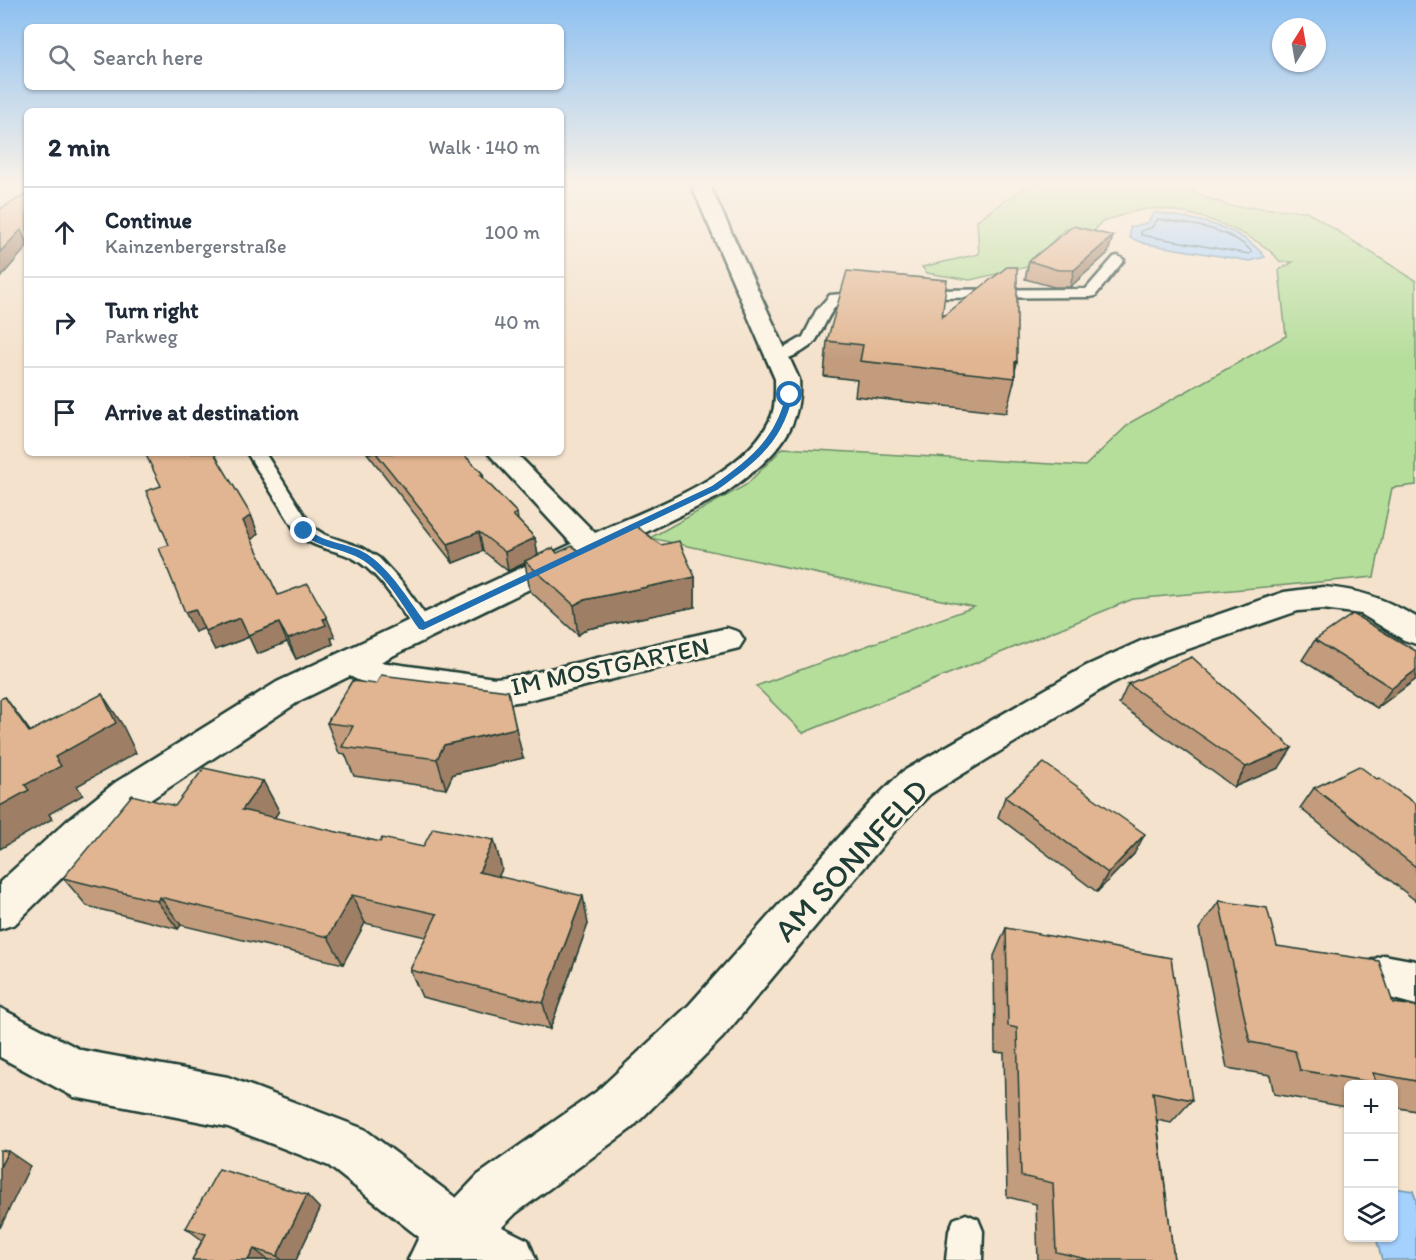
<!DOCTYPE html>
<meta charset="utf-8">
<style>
body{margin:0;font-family:Itim,sans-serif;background:#f6f6f7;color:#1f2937}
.controls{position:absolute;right:18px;bottom:18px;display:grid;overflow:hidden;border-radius:9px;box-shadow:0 2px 4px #0004}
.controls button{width:54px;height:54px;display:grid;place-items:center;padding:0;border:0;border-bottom:2px solid #e0e1e3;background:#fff;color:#1f2937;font:30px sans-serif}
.compass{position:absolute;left:1272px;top:18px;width:54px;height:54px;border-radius:50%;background:#fff;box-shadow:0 2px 4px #0004;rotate:11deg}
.stop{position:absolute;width:18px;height:18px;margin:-14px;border:4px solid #1f6fb2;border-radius:50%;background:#fff}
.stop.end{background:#1f6fb2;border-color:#fff;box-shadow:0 2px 6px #0008}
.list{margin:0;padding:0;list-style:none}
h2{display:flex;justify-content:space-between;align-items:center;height:78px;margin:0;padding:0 24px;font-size:26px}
h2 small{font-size:20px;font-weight:400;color:#747a83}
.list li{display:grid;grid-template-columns:39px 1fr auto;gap:18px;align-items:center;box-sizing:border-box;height:90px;padding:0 24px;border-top:2px solid #e0e1e3}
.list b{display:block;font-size:22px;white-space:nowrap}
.list p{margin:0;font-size:20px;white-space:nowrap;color:#747a83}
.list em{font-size:20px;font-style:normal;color:#747a83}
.icon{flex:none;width:33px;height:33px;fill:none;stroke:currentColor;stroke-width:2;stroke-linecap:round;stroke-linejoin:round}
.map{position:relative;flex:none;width:1416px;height:1260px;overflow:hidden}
.search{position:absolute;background:#fff;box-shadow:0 2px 4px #0004;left:24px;top:24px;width:540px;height:66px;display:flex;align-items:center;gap:15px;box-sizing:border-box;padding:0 21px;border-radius:9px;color:#747a83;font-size:22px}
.panel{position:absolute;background:#fff;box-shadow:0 2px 4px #0004;left:24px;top:108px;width:540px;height:348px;border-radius:9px}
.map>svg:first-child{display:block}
</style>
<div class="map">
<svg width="1416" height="1260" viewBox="0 0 1416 1260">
<rect width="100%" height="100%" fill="#f4e2cc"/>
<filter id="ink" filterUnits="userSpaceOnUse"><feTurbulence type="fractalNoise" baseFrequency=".0167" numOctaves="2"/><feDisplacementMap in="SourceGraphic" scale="12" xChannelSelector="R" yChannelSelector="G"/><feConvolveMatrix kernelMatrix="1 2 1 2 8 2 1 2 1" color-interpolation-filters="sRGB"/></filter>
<g filter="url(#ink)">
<path fill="#b5de9b" stroke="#6a8e68" stroke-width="1.5" d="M1038,184H1172L1229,206L1306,211L1416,281V485L1392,488L1374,577L1133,599L803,733L756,686L974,607L650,538L746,485L783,448L1085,466L1131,422L1286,336L1279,270L1293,262H1280C1261,233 1180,205 1146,209C1131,211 1115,218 1101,222L1093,233L1065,229L1027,267L970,280L927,273L922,267L979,254L977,220L1023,189Z"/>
<g fill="#a5d1ff" stroke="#6f96ae" stroke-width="1.5">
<path d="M1155,212C1194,219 1240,225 1265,257L1250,261L1146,244L1130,238V227L1147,223Z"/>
<path d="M1394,1188L1413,1191L1416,1200V1260H1382L1376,1238H1394Z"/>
</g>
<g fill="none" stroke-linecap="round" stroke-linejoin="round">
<path stroke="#557885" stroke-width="1.5" d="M1158,219C1188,224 1231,228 1252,252L1249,254L1141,235V231L1151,228Z"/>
<defs>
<g id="service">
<path d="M1118,256L1124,260L1095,296L1090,297L916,298L909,294L916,290L1086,289L1114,257Z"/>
<path d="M867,292L872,293V299L839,302C828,314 825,326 816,340C810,349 785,363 774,360L772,357L774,354L803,337L816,311L830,295Z"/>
<path d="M247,453H265L312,527L325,535L363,548L379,558L403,584L430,622L433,627L430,632L423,634L416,632C398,606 380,572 351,557C333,549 314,548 298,535Z"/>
<path d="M966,1214L978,1219L983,1231L982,1260H946L949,1231L954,1219Z"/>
</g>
<g id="minor">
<path d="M691,184H709L799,379C803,436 766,463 724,494L380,662L495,678L524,675L727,628L739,632L744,640L739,648L524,701C515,702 505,704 496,704C469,704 370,690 350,676L301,700L144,804L96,844L15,924L0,929V882L68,820L116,782L277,682L572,544L488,453H516L595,533C649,508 749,475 772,415C776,403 775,391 775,379Z"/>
<path d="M1323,587C1361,590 1383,598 1416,617V644L1404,640L1361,614L1323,609L1298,611L1165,657L1110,684L930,794L898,827L723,1037L632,1128L516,1213L502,1227L528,1240L536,1260H408L419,1237L329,1166L228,1127L74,1097L0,1057V1008L81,1050L228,1077L364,1129L456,1198L478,1175L596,1092L689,1005L870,803L902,772L1086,666L1141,641L1284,592Z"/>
<path d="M1384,955L1416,961V1005L1368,992L1361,977L1368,962Z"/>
</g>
</defs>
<use href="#service" stroke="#1f3d34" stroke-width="5"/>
<use href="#minor" stroke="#1f3d34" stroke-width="5"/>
<use href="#service" fill="#fcf5e5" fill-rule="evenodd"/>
<use href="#minor" fill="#fcf5e5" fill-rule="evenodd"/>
</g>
<g fill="#c29c7d" stroke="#1f3d34" stroke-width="1.5">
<path d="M1108,253L1070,287H1054L1025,279L1029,261Z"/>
<path d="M942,317L1017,362L1015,371V378L1006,413L855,396L857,380L824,376L827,341Z"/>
<path d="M367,453H462L483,474L484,479L517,513L518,520L535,538L538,555L557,553H582L695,577V607L587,629L578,635L530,591L525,563L508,571L483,551L453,563Z"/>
<path d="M161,486L251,515L258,534L251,539L278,595L335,637L331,638L333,644L296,659L287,642L257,654L249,637L215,650L204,628L195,632L169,545Z"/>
<path d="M1315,640L1415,680L1377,708L1302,660Z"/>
<path d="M352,681L523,758L453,774L446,789L354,776L345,754L339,753L327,723Z"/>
<path d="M1128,684L1279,768L1234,787L1119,704Z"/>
<path d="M1377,779L1416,804V901L1300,808L1314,788Z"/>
<path d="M263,781L279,811L274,818L380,842L423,847L494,840L502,869L498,877L588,924L550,1029L422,997L410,970L426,937L365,923L343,964L181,925L178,929L87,906L63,878L175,806Z"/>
<path d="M1005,797L1134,854L1097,892L998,817Z"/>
<path d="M1219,901L1277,946L1393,1003L1416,1006V1111L1394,1107V1084H1348V1105L1346,1107L1274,1094L1270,1075L1227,1068L1199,929Z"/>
<path d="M1006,928L1192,1100L1171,1123L1157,1120L1174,1260H1038L1036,1204L1007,1197L1004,1053L995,1052L994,956Z"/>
<path d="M320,1209L296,1260H192L202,1240L186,1228Z"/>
</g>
<g fill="#9e7f66" stroke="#1f3d34" stroke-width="1.5">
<path d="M21,230L27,243V247L0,278V252Z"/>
<path d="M1113,236L1108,253L1070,287L1074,270Z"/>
<path d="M251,515L258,534L251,540L243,521Z"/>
<path d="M479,532L483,551L453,563L448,544Z"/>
<path d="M535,538L538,557L525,561V563L508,571L505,552Z"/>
<path d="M695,577V607L587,629L578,635L574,605L584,600Z"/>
<path d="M195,609L205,628L195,632L185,612Z"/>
<path d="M240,618L249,637L215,650L205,631Z"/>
<path d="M327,618L335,637L331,638L333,644L296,659L288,639Z"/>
<path d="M279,623L287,642L257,654L248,635Z"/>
<path d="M1416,670V678L1415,680L1377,708L1392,688Z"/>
<path d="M102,694L122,724L136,753L77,786L83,795L49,814L52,819L0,849V806L25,785L55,757Z"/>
<path d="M5,697L27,727L52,762L29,732Z"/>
<path d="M516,728L523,758L453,774L446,789L437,759L444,745Z"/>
<path d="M1292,748L1279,768L1234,787L1246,767Z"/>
<path d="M263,781L279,811L259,840L242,810Z"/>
<path d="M1145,834L1134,854L1097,892L1108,873Z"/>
<path d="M494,840L502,869L487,901L479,872Z"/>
<path d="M352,895L365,923L343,964L328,937Z"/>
<path d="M583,896L588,924L550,1029L543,1003Z"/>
<path d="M160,897L181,925L178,929L157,901Z"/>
<path d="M8,1151L30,1166L0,1228V1167Z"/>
<path d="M307,1195L320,1209L296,1260H282L277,1256Z"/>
<path d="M254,1249L268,1260H248Z"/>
</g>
<g fill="#e1b591" stroke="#1f3d34" stroke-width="1.5">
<path d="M27,194V244L21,230L0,252V209Z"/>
<path d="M1073,226L1113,236L1074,270H1058L1029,261Z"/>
<path d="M1007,267H1017V362H1015V378L860,361L863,345L827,341L847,271L947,280L942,317Z"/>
<path d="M145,453H214L251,515L243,521L278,595L308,584L327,618L323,619L326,625L288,639L279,623L248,635L240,618L205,631L195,609L185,612L159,548L169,545L146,491L161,486Z"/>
<path d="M376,453H462L483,474L480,475L517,513L513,515L535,538L505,552L479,532L448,544Z"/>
<path d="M636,526L661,545L679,541L695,577L584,600L574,605L525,561L553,548L557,553L572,546L582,553Z"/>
<path d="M1353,614L1416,651V670L1392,688L1315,640Z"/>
<path d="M1192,657L1292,748L1246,767L1128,684Z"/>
<path d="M381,675L508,691L516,728L444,745L437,759L342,747L353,726L327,723L352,681L376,684Z"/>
<path d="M102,694L116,723L55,757L61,766L25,785L29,790L0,806V699L5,697L29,732Z"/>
<path d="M1044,763L1145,834L1108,873L1005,797Z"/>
<path d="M1359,766L1377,779L1379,778L1416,804V867L1314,788Z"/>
<path d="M204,768L263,781L242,810L380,842L382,838L423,847L433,828L494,840L479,872L583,896L543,1003L410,970L437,914L352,895L328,937L160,897L157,901L63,878L132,795L175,806Z"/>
<path d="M1219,901L1267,908L1277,946L1379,961L1393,1003L1416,1006V1081L1373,1073L1376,1083L1300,1070L1295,1051L1250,1042Z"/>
<path d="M1006,928L1171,958L1192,1100L1153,1092L1174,1260H1091L1056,1252L1053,1183L1021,1176L1017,1028L1008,1026Z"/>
<path d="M0,1150L8,1151L0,1167Z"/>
<path d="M219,1169L307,1195L277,1256L254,1249L248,1260H192L206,1234L186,1228Z"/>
</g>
</g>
<linearGradient id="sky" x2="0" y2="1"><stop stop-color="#8dc0f1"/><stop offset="0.51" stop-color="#faf2e8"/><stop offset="1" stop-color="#faf2e8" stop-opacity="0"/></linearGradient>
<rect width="1416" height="360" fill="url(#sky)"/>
<path fill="#1f6fb2" d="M790,393L793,395C782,443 756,462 717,490L423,630L419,629C402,605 385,572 359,558C339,547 315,548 300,531L308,529C324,544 348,542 367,554C391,570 408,599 425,622L712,486C749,459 774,442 786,395Z"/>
<g text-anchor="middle" stroke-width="6" stroke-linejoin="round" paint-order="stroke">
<g font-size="26" fill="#1f3d34" stroke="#fcf5e5">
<text transform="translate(610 666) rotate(-12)" y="9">IM MOSTGARTEN</text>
</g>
<g font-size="32" fill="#1f3d34" stroke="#fcf5e5">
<text transform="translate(851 860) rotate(-47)" y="11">AM SONNFELD</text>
</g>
</g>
</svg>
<div class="controls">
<button>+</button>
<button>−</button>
<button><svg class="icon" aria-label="layers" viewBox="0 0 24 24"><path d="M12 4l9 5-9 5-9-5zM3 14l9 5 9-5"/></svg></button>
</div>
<svg class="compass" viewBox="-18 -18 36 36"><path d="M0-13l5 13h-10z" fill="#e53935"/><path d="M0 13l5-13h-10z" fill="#747a83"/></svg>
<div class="stop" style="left:790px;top:395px"></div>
<div class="stop end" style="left:304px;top:531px"></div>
<div class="search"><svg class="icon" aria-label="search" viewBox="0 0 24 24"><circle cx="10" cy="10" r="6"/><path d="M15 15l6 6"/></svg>Search here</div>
<section class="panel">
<h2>2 min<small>Walk · 140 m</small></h2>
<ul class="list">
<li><svg class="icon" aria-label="ahead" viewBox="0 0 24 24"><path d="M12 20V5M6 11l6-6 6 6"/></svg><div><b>Continue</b><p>Kainzenbergerstraße</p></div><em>100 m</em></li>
<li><svg class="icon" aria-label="right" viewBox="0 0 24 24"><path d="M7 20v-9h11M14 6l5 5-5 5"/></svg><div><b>Turn right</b><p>Parkweg</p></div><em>40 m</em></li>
<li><svg class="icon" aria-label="arrive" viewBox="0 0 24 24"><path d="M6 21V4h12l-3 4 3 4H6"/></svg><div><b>Arrive at destination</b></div></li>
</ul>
</section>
</div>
